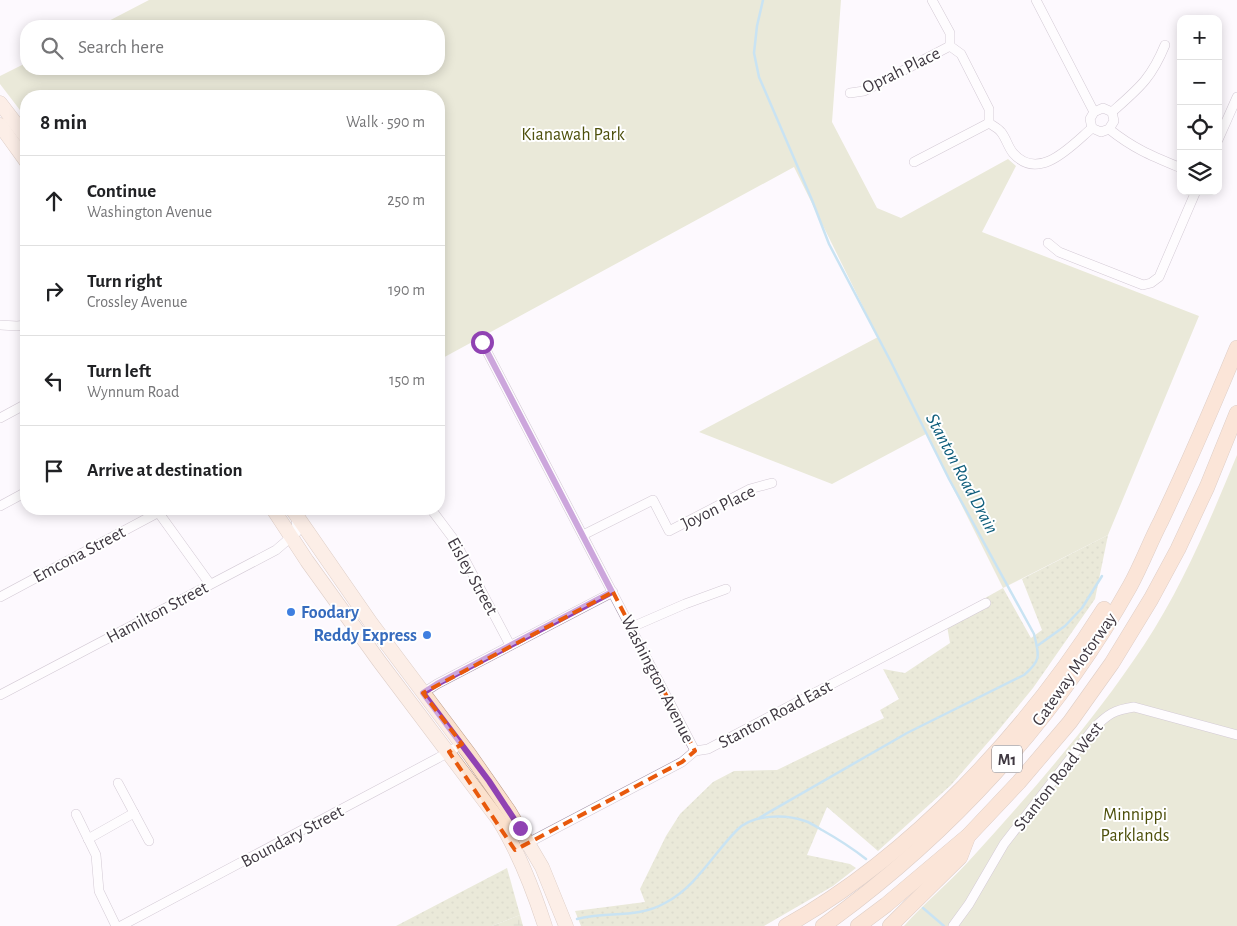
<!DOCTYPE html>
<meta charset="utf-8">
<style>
body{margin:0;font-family:"Alegreya Sans",sans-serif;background:#f2f2f2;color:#202124}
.controls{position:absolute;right:15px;top:15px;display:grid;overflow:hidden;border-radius:10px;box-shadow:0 2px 12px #0003}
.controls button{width:45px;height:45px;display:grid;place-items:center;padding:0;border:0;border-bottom:1px solid #e0e0e0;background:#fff;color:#202124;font:25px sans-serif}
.stop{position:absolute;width:15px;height:15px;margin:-11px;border:4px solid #9042b3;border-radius:50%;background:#fff}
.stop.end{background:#9042b3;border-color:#fff;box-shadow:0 1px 5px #0008}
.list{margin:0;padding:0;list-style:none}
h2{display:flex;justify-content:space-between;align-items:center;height:65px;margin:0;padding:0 20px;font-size:21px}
h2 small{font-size:16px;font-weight:400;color:#757577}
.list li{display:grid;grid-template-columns:32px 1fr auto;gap:15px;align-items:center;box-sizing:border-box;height:90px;padding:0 20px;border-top:1px solid #e0e0e0}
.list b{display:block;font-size:19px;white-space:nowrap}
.list p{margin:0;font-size:16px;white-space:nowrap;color:#757577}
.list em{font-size:16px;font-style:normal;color:#757577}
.icon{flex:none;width:28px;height:28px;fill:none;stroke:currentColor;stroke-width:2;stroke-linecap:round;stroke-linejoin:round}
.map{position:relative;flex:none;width:1237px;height:926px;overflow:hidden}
.search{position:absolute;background:#fff;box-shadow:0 2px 12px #0003;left:20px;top:20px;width:425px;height:55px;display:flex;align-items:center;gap:12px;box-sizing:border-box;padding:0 18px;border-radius:20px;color:#757577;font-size:19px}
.panel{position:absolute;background:#fff;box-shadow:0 2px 12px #0003;left:20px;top:90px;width:425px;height:425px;border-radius:20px}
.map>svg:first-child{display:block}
</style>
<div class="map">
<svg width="1237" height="926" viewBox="0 0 1237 926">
<defs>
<pattern id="grass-dots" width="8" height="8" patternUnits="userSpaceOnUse" patternTransform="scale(1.25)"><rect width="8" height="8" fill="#d2d5ad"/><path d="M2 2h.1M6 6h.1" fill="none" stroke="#b5b896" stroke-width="1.8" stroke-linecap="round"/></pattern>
<pattern id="wetland-marsh" width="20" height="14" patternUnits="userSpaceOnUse" patternTransform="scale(1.25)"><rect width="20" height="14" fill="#d2d5ad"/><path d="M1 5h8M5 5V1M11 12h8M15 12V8" fill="none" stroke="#b5b896"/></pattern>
</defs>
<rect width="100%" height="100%" fill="#fdf9fe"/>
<g fill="url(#grass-dots)">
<path d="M1108,535L1095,599L1033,688L997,732L951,785L878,851L827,807L807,855L850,864L856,868L833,886L764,926H581L575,911L645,902L640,889L666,836L680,814L713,782L734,771L777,770L884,718L880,710L899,699L883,669L905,673L950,643L946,620L1003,588L1031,638L1042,630L1022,579Z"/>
<path d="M507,868L520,915L492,926H396Z"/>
</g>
<path fill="url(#wetland-marsh)" d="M520,915L523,926H492Z"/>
<g fill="#d2d5ad">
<path d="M149,0H841L832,122L877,208L901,218L1008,159L1016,166L982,232L1199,316L1108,535L1003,588L926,434L832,484L699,432L878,337L794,167L439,360V96H26V118L0,84V76L26,63V69H439V26H99Z"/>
<path d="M1237,455V926H904C924,903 948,884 968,862C1031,793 1093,722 1144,645C1183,586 1210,520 1237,455Z"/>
</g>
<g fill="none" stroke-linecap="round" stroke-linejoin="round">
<g stroke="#8bc8e6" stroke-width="2.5">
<path d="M1037,646L1065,626L1082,608L1102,576"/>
<path d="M759,818L907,733L1024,675C1042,660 1039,655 1034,634L949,479L891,362L829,244L812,200L759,77L754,53L757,26L763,0"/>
<path d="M923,908L944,926"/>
<path d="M577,919C606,911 637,919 665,903C696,887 713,854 737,830C753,814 785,814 805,821C811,823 817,827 822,830C838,839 852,848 866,859"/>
</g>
<defs>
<g id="street">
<path d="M932,0L950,33V46L961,54L989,109V123C993,126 998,128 1001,132C1006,138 1008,147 1013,153C1039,183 1072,145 1092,128"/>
<path d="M1036,0L1094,112"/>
<path d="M850,93L864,91L950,46"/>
<path d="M1103,108L1112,112L1114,121L1109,129L1101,132L1092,128L1090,119L1094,112Z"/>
<path d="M1112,112C1139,88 1151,79 1165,45"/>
<path d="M1109,129C1134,149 1152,156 1181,168"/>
<path d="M1218,140L1237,97"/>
<path d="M914,162L989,123"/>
<path d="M1048,243L1059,252L1143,285L1151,283L1159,277L1196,191"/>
<path d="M0,325L17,326L26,325"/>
<path d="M482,342L695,751"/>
<path d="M0,418L26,404"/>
<path d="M0,506L26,492"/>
<path d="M156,509L210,584"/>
<path d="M431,509L455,541L510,645"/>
<path d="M583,535L653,500L669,531L750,489L772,483"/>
<path d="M0,597L159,512"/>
<path d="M632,627L685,604L726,589"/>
<path d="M423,693L437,684L613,592"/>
<path d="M0,695L276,550L297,532L296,516"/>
<path d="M118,783L149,841"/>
<path d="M76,814L96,855L99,891L116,926"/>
<path d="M88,839L134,813"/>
<path d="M524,845L682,762L695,751L708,749L986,603"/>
<path d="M121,926L438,758L462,744"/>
<path d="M953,926L969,904L1004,844L1094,728C1108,714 1114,710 1134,707L1237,735"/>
</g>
<g id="primary">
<path d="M0,103L26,137"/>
<path d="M0,125L26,161"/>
<path d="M273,509L307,561L379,661L498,819C519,852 533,889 545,926"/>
<path d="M292,509L371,623L470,755L509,811L542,867L566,926"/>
</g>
<g id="highway">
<path d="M786,926C913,855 1027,731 1104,609"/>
<path d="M823,926C948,836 1055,720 1130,586C1142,564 1150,542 1161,521C1188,464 1213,406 1237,348"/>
<path d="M858,926L886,905L969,835L1019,782L1070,722L1112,663L1151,599L1178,549L1207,487L1237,413"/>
<path d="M890,926L960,857L968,836"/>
</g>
</defs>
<use href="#street" stroke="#a190a5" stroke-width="10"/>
<use href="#primary" stroke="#b89986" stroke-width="15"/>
<use href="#highway" stroke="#b89986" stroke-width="16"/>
<use href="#street" stroke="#fff" stroke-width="9"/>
<use href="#primary" stroke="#fbe1cd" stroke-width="14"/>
<use href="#highway" stroke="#f9cdab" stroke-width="15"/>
</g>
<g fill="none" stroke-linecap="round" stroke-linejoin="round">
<path stroke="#9042b3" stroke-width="6" d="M482,342L612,592L437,684L423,693L489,781L520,828"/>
</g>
<path d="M0 0H1237V926H0ZM613,592L695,751L682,762L515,850L449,752L462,744L423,693Z" fill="#fdf9fe" fill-opacity=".55" fill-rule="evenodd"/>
<path fill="none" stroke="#e8590c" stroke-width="4" stroke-dasharray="10 6" stroke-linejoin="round" d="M613,592L695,751L682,762L515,850L449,752L462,744L423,693Z"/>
<g fill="#3f7fe0" stroke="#fff" stroke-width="2">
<circle cx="291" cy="612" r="5"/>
<circle cx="427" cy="635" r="5"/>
</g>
<g text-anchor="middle" stroke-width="4" stroke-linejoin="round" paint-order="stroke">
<rect fill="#fff" stroke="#79747a" stroke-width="1" x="992" y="745.5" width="30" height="27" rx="4"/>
<g font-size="16" font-weight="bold" fill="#3f3841">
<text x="1007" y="765">M1</text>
</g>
<g font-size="18" fill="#3f3841" stroke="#fff">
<text transform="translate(901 70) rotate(-26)" y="6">Oprah Place</text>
<text transform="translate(718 507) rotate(-26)" y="6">Joyon Place</text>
<text transform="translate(79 554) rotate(-28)" y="6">Emcona Street</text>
<text transform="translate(473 576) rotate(61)" y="6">Eisley Street</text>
<text transform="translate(157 612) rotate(-28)" y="6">Hamilton Street</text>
<text transform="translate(1074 669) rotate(-55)" y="6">Gateway Motorway</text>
<text transform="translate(658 679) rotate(63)" y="6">Washington Avenue</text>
<text transform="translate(775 714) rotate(-28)" y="6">Stanton Road East</text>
<text transform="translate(1058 776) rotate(-52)" y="6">Stanton Road West</text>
<text transform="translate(292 836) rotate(-28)" y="6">Boundary Street</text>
</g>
<g font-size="18" fill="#4e500c" stroke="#fff">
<text x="573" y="140">Kianawah Park</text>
<text x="1135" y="820">Minnippi<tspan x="1135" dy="21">Parklands</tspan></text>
</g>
<g font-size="18" font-weight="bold" fill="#366cbe" stroke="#fff" text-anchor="start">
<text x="301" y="618">Foodary</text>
<text x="417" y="641" text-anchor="end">Reddy Express</text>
</g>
<g font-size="19" font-style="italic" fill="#0e5d7b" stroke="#fff">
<text transform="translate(963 473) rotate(62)" y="7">Stanton Road Drain</text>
</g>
</g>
</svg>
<div class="controls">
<button>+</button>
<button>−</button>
<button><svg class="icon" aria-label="locate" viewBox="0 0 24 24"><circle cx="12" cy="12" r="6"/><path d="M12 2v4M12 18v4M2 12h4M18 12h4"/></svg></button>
<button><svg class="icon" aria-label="layers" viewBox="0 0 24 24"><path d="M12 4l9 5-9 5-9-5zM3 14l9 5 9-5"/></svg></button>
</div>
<div class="stop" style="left:482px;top:342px"></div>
<div class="stop end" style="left:520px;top:828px"></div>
<div class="search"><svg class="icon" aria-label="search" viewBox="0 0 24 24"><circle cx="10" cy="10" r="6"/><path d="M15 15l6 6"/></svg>Search here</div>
<section class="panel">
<h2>8 min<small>Walk · 590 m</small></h2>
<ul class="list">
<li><svg class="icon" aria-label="ahead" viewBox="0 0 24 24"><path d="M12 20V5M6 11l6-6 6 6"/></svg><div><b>Continue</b><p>Washington Avenue</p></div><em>250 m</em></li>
<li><svg class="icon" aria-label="right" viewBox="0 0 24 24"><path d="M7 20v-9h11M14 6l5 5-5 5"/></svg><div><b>Turn right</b><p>Crossley Avenue</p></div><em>190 m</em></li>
<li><svg class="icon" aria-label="left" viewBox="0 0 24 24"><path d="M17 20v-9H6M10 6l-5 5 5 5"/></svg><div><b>Turn left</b><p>Wynnum Road</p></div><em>150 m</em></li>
<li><svg class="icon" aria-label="arrive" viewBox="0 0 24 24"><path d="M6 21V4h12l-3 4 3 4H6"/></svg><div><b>Arrive at destination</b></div></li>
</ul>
</section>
</div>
